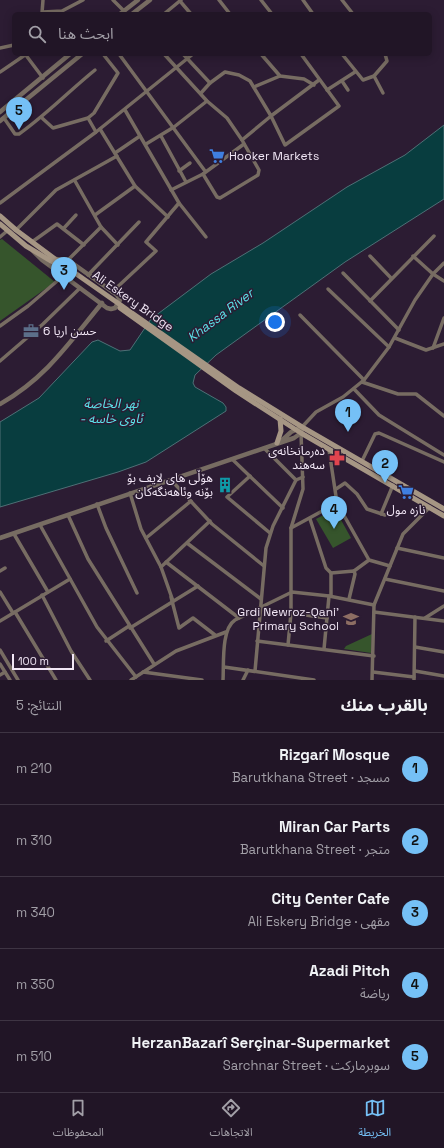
<!DOCTYPE html>
<html lang="ar">
<meta charset="utf-8">
<style>
body{margin:0;font-family:"Space Grotesk","Noto Sans Arabic",sans-serif;background:#2d2232;color:#f1f3f6;direction:rtl}
.scale{position:absolute;left:12px;bottom:10px;width:62px;box-sizing:border-box;padding-left:4px;border:2px solid #f1e6f5;border-top:0;font-size:11px;line-height:14px;white-space:nowrap;color:#f1e6f5;-webkit-text-stroke:3px #2c1c33;paint-order:stroke}
.you{position:absolute;left:275px;top:322px;width:14px;height:14px;margin:-10px;border:3px solid #fff;border-radius:50%;background:#1a73e8;box-shadow:0 0 0 6px #1a73e833}
.badge{display:grid;place-items:center;width:26px;height:26px;border-radius:50%;background:#75c0f6;color:#111;font-size:13px;font-weight:700}
.pin{position:absolute;translate:-50% -33px;filter:drop-shadow(0 1px 2px #0008)}
.pin::after{content:'';position:absolute;top:21px;width:14px;height:12px;background:inherit;clip-path:polygon(0 0,100% 0,50% 100%)}
.list{margin:0;padding:0;list-style:none}
h2{display:flex;justify-content:space-between;align-items:center;height:52px;margin:0;padding:0 16px;font-size:17px}
h2 small{font-size:13px;font-weight:400;color:#a29fa7}
.list li{display:grid;grid-template-columns:26px 1fr auto;gap:12px;align-items:center;box-sizing:border-box;height:72px;padding:0 16px;border-top:1px solid #3e3443}
.list b{display:block;font-size:15px;white-space:nowrap}
.list p{margin:0;font-size:13px;white-space:nowrap;color:#a29fa7}
.list em{font-size:13px;font-style:normal;color:#a29fa7}
.icon{flex:none;width:22px;height:22px;fill:none;stroke:currentColor;stroke-width:2;stroke-linecap:round;stroke-linejoin:round}
.map{position:relative;flex:none;width:444px;height:680px;overflow:hidden;direction:ltr}
.search{position:absolute;background:#211526;box-shadow:0 2px 10px #0003;left:12px;right:12px;top:12px;height:44px;display:flex;align-items:center;gap:10px;box-sizing:border-box;padding:0 14px;border-radius:6px;color:#a29fa7;font-size:15px}
.sheet{height:412px;background:#211526}
nav{display:flex;justify-content:space-around;align-items:center;box-sizing:border-box;height:56px;border-top:1px solid #3e3443;background:#211526;font-size:11px;color:#a29fa7}
nav a{display:grid;justify-items:center;gap:2px}
nav .on{color:#75c0f6}
.map>svg:first-child{display:block}
</style>
<div class="map">
<svg width="444" height="680" viewBox="0 0 444 680">
<rect width="100%" height="100%" fill="#2c1c33"/>
<g fill="#36552c">
<path d="M2,239L55,282L0,321V240Z"/>
<path d="M335,509L351,538L333,548L316,519Z"/>
<path d="M372,634L371,653L344,649L346,646Z"/>
</g>
<path fill="#083d3f" stroke="#4e7076" d="M444,125V199L345,262L216,355L195,375L193,383L195,387L223,403L226,407V411L146,462L118,472L0,507V422L39,398L92,342L98,340L120,351L130,350L151,319L211,274L263,243L347,187L405,155Z"/>
<g fill="none" stroke-linecap="round" stroke-linejoin="round">
<g stroke="#776c62" stroke-width="3.5">
<path d="M113,0L124,11"/>
<path d="M219,0L230,14"/>
<path d="M261,0L272,14"/>
<path d="M303,0L313,14"/>
<path d="M342,0L353,14"/>
<path d="M180,1L191,14"/>
<path d="M43,12L62,11L83,0"/>
<path d="M42,13L43,0"/>
<path d="M164,14L181,0"/>
<path d="M0,48L14,45"/>
<path d="M25,54L43,78"/>
<path d="M119,54L205,171"/>
<path d="M164,54L207,101L227,118L242,140L259,170L258,175L220,198L217,197L203,174"/>
<path d="M183,54L210,83L225,72L239,75L250,81L271,116L319,80"/>
<path d="M261,54L280,76L304,79L314,85"/>
<path d="M342,54L363,80L374,76L387,61L385,54"/>
<path d="M0,72L25,55"/>
<path d="M374,76L383,93"/>
<path d="M342,81L348,90"/>
<path d="M254,87L280,76"/>
<path d="M327,90L355,72"/>
<path d="M201,93L210,83"/>
<path d="M125,110L179,203L206,237"/>
<path d="M4,118L15,134H19C46,115 69,91 95,70"/>
<path d="M42,118L53,128L88,118L94,113L118,73L103,54"/>
<path d="M88,118L96,132"/>
<path d="M100,129L135,186L168,217"/>
<path d="M161,136L186,182"/>
<path d="M242,140L271,116L285,145L339,106L301,54"/>
<path d="M146,144L174,127L207,101"/>
<path d="M115,153L140,136"/>
<path d="M179,171L190,163"/>
<path d="M75,181L101,227L118,245"/>
<path d="M171,190L203,174L244,144"/>
<path d="M0,203L96,132L193,54"/>
<path d="M95,215L135,186"/>
<path d="M64,228L76,215"/>
<path d="M16,230L56,190L117,156"/>
<path d="M0,237L7,231"/>
<path d="M32,242L57,224L84,245"/>
<path d="M370,256L391,278"/>
<path d="M413,256L433,274L444,281"/>
<path d="M68,260L101,227"/>
<path d="M343,273L399,330"/>
<path d="M88,275L139,222"/>
<path d="M328,289L389,347"/>
<path d="M112,292L156,251L146,242L179,203"/>
<path d="M370,301L434,236"/>
<path d="M300,315L364,380"/>
<path d="M0,326L28,306L63,276"/>
<path d="M395,338L426,350L444,344"/>
<path d="M433,348L444,318"/>
<path d="M0,361L43,324L80,288"/>
<path d="M362,382L398,394H416L444,416"/>
<path d="M354,389L379,415L444,455"/>
<path d="M302,427L316,412L343,397L364,380L389,347L415,300L433,274L444,263"/>
<path d="M264,448L296,480"/>
<path d="M329,450L337,503L369,560L390,566"/>
<path d="M232,459L283,508"/>
<path d="M362,461L375,434L379,433L444,462"/>
<path d="M250,476L227,497L270,533"/>
<path d="M172,481L212,524L264,566"/>
<path d="M336,489L345,483L357,494L367,509L385,515"/>
<path d="M130,493L141,529L161,567L173,601"/>
<path d="M97,504L106,528L137,593"/>
<path d="M381,514L393,485"/>
<path d="M68,515L88,559L154,664"/>
<path d="M310,519L326,568L331,573L354,571L355,574L349,599"/>
<path d="M40,525L97,627L136,677"/>
<path d="M291,528L337,503"/>
<path d="M14,534L48,592"/>
<path d="M146,538L191,501"/>
<path d="M187,543L261,599"/>
<path d="M397,548L444,558"/>
<path d="M166,562L239,618"/>
<path d="M161,567L210,521"/>
<path d="M0,571L5,568"/>
<path d="M354,571L369,560"/>
<path d="M385,579L444,591"/>
<path d="M0,592L13,613"/>
<path d="M42,595L71,651L90,680"/>
<path d="M331,596V573"/>
<path d="M171,597L179,628L193,618L215,635"/>
<path d="M15,612L56,680"/>
<path d="M374,612L444,621"/>
<path d="M291,613L327,618"/>
<path d="M425,618L444,606"/>
<path d="M0,621L70,579"/>
<path d="M130,628L198,586"/>
<path d="M106,641L129,626"/>
<path d="M257,641L374,656"/>
<path d="M288,645L291,613V528L303,489L301,433"/>
<path d="M415,647L444,652"/>
<path d="M324,649L329,596"/>
<path d="M0,650L18,680"/>
<path d="M0,664L5,672"/>
<path d="M224,667L314,680"/>
<path d="M255,671L266,548L273,526L296,480L303,477"/>
<path d="M415,671L444,676"/>
<path d="M143,672L202,680"/>
<path d="M373,672L414,677"/>
<path d="M0,675L5,672L10,680"/>
<path d="M131,680L176,651L226,632"/>
<path d="M223,680C224,664 221,629 235,620L292,592L329,596L374,605"/>
<path d="M243,680L248,670"/>
<path d="M372,680L374,605L403,534L430,507"/>
<path d="M414,680L415,617"/>
</g>
<g stroke="#776c62" stroke-width="4.5">
<path d="M120,14L138,0"/>
<path d="M132,14L150,0"/>
<path d="M0,112L70,54"/>
<path d="M0,121L82,54"/>
<path d="M33,251L42,260L107,308L111,309L115,308L120,300L117,295L68,260L55,259"/>
<path d="M0,404C46,378 69,343 102,303"/>
<path d="M0,538L294,438L301,433L302,427L291,432L279,443"/>
</g>
<g stroke="#a69684" stroke-width="5">
<path d="M0,216L16,230L55,259L239,388L302,427L444,509"/>
<path d="M0,224L26,246L56,264"/>
<path d="M120,308L236,391L301,433L444,516"/>
<path d="M277,443L281,431L280,419"/>
</g>
</g>
<defs>
<symbol id="supermarket-bare" viewBox="-9 -9 18 18"><path d="M-6-5.5h2.5l.6 2H6L4.5 2H-2.5L-4.4-4H-6ZM-1.5 3.2a1.3 1.3 0 1 0 .1 0ZM3 3.2a1.3 1.3 0 1 0 .1 0Z" fill="#3f7fe0" stroke="#2c1c33" stroke-width="2.5" paint-order="stroke"/></symbol>
<symbol id="office-bare" viewBox="-9 -9 18 18"><path d="M-6-3h4V-5.5h4V-3h4V5H-6ZM-1-4.5V-3h2v-1.5ZM-6 0V1H6V0Z" fill="#5c6f8a" stroke="#2c1c33" stroke-width="2.5" paint-order="stroke"/></symbol>
<symbol id="pharmacy-bare" viewBox="-9 -9 18 18"><path d="M-2-6h4v4h4v4h-4v4h-4v-4h-4v-4h4Z" fill="#e0444e" stroke="#2c1c33" stroke-width="2.5" paint-order="stroke"/></symbol>
<symbol id="building-bare" viewBox="-9 -9 18 18"><path d="M-4-6H4V6H1V3H-1V6H-4ZM-2.5-4.3h1.7v1.8h-1.7ZM.8-4.3h1.7v1.8H.8ZM-2.5-1h1.7V.8h-1.7ZM.8-1h1.7V.8H.8Z" fill="#0f9aa8" stroke="#2c1c33" stroke-width="2.5" paint-order="stroke"/></symbol>
<symbol id="school-bare" viewBox="-9 -9 18 18"><path d="M0-5L7-2L0 1L-7-2ZM-4 1L0 2.5L4 1V4Q0 6-4 4Z" fill="#8d6e63" stroke="#2c1c33" stroke-width="2.5" paint-order="stroke"/></symbol>
</defs>
<g fill-rule="evenodd">
<use href="#supermarket-bare" x="206" y="145" width="22" height="22"/>
<use href="#office-bare" x="20" y="320" width="22" height="22"/>
<use href="#pharmacy-bare" x="326" y="447" width="22" height="22"/>
<use href="#building-bare" x="214" y="474" width="22" height="22"/>
<use href="#supermarket-bare" x="395" y="481" width="22" height="22"/>
<use href="#school-bare" x="340" y="608" width="22" height="22"/>
</g>
<g text-anchor="middle" stroke-width="3" stroke-linejoin="round" paint-order="stroke">
<g font-size="12" fill="#f1e6f5" stroke="#2c1c33" text-anchor="end">
<text x="229" y="160" text-anchor="start">Hooker Markets</text>
<text x="43" y="335" text-anchor="start">حسن اريا 6</text>
<text x="325" y="455">دەرمانخانەی<tspan x="325" dy="14">سەهند</tspan></text>
<text x="213" y="482">هۆڵی های لایف بۆ<tspan x="213" dy="14">بۆنە وئاهەنگەکان</tspan></text>
<text x="406" y="514" text-anchor="middle">نازه مول</text>
<text x="339" y="616">Grdi Newroz-Qani'<tspan x="339" dy="14">Primary School</tspan></text>
</g>
<g font-size="12" fill="#f1e6f5" stroke="#2c1c33">
<text transform="translate(133 301) rotate(35)" y="4">Ali Eskery Bridge</text>
</g>
<g font-size="13" font-style="italic" fill="#5ae1e7" stroke="#2c1c33">
<text transform="translate(220 315) rotate(-37)" y="5">Khassa River</text>
<text x="111" y="408">نهر الخاصة<tspan x="111" dy="15">- ئاوی خاسە</tspan></text>
</g>
</g>
</svg>
<div class="scale">100 m</div>
<div class="you"></div>
<div class="pin badge" style="left:348px;top:432px">1</div>
<div class="pin badge" style="left:385px;top:483px">2</div>
<div class="pin badge" style="left:64px;top:290px">3</div>
<div class="pin badge" style="left:334px;top:529px">4</div>
<div class="pin badge" style="left:19px;top:130px">5</div>
<div class="search"><svg class="icon" aria-label="search" viewBox="0 0 24 24"><circle cx="10" cy="10" r="6"/><path d="M15 15l6 6"/></svg>ابحث هنا</div>
</div>
<section class="sheet">
<h2>بالقرب منك<small>النتائج: 5</small></h2>
<ul class="list">
<li><span class="badge">1</span><div><b>Rizgarî Mosque</b><p>مسجد · Barutkhana Street</p></div><em>210 m</em></li>
<li><span class="badge">2</span><div><b>Miran Car Parts</b><p>متجر · Barutkhana Street</p></div><em>310 m</em></li>
<li><span class="badge">3</span><div><b>City Center Cafe</b><p>مقهى · Ali Eskery Bridge</p></div><em>340 m</em></li>
<li><span class="badge">4</span><div><b>Azadi Pitch</b><p>رياضة</p></div><em>350 m</em></li>
<li><span class="badge">5</span><div><b>HerzanBazarî Serçinar-Supermarket</b><p>سوبرماركت · Sarchnar Street</p></div><em>510 m</em></li>
</ul>
</section>
<nav>
<a class="on"><svg class="icon" aria-label="map" viewBox="0 0 24 24"><path d="M3 6l6-2 6 2 6-2v14l-6 2-6-2-6 2zM9 4v14M15 6v14"/></svg>الخريطة</a>
<a><svg class="icon" aria-label="directions" viewBox="0 0 24 24"><path d="M12 3l9 9-9 9-9-9zM9 14v-3h6M13 9l2 2-2 2"/></svg>الاتجاهات</a>
<a><svg class="icon" aria-label="saved" viewBox="0 0 24 24"><path d="M7 4h10v16l-5-4-5 4z"/></svg>المحفوظات</a>
</nav>
